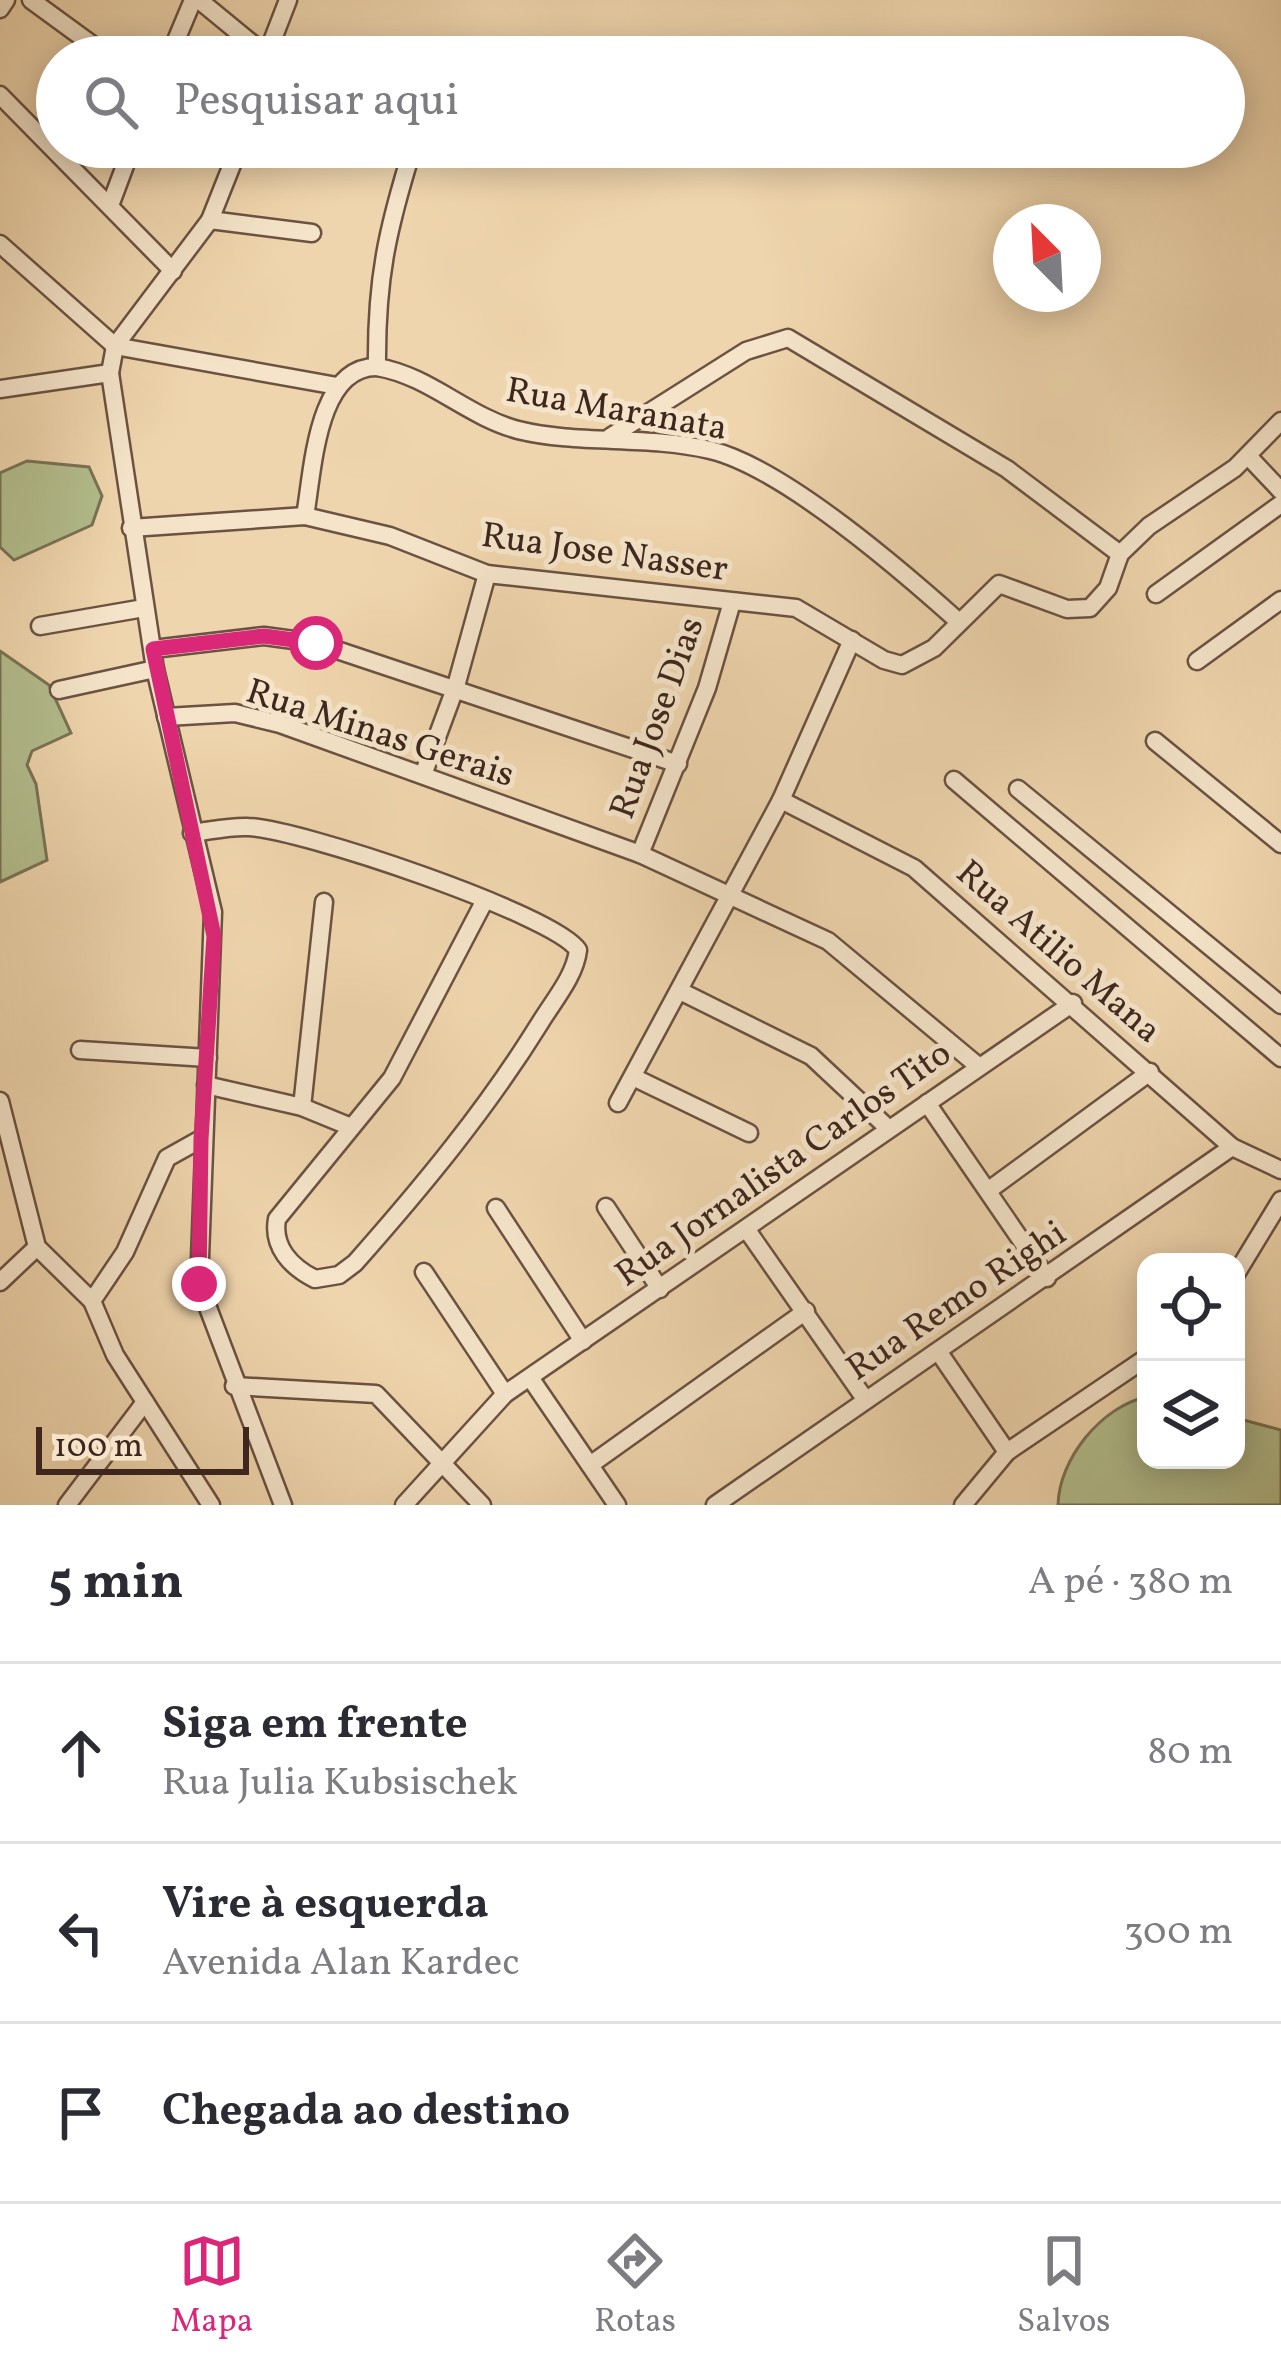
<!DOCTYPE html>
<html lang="pt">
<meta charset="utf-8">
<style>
body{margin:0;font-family:Vollkorn,serif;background:#f7f7f7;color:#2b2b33}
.controls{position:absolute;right:36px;bottom:36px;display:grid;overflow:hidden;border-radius:24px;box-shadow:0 6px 30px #0003}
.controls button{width:108px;height:108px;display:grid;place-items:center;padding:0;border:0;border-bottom:3px solid #e1e1e2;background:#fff;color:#2b2b33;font:60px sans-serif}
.compass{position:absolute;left:993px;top:204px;width:108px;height:108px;border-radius:50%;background:#fff;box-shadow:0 6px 30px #0003;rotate:336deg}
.scale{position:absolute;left:36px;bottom:30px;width:213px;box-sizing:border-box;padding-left:12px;border:6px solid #3f271e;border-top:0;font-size:33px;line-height:42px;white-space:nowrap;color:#3f271e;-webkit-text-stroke:9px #f5e4ca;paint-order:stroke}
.stop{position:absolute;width:36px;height:36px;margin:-27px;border:9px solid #db2777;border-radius:50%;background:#fff}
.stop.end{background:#db2777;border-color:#fff;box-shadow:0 3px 12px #0008}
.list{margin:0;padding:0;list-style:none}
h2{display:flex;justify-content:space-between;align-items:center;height:156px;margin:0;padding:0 48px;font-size:51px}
h2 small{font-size:39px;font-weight:400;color:#7c7c81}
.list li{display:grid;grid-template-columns:78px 1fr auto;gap:36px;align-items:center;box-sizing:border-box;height:180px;padding:0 48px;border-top:3px solid #e1e1e2}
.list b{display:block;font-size:45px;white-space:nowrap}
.list p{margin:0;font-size:39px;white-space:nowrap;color:#7c7c81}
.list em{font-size:39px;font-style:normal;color:#7c7c81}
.icon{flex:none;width:66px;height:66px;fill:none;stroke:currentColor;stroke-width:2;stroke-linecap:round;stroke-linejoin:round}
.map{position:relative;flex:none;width:1281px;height:1505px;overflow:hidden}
.search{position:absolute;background:#fff;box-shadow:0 6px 30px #0003;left:36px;right:36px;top:36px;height:132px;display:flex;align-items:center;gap:30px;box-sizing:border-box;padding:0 42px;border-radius:66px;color:#7c7c81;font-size:45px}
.sheet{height:696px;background:#fff}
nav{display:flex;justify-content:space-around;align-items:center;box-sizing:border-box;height:168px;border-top:3px solid #e1e1e2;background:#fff;font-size:33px;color:#7c7c81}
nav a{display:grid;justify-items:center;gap:6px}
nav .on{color:#db2777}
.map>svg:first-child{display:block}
</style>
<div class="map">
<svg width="1281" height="1505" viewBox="0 0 1281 1505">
<rect width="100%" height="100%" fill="#efd5ad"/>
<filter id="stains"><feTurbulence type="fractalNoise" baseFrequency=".00167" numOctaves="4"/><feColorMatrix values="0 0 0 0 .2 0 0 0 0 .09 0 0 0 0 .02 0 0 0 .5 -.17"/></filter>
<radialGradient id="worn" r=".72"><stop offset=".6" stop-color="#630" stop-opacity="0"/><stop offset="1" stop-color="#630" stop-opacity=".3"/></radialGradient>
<g fill="#b3be8e" stroke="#797256" stroke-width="3">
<path d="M27,461L89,467L102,496L92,525L14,560L0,547V473Z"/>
<path d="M0,651L49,685L71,733L32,751L27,765L36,784L47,860L0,882Z"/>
<path d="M1146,1397V1460H1236V1418L1281,1430V1505H1058C1059,1459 1101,1407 1146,1397Z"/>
</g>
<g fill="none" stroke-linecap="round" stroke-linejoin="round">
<defs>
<g id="minor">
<path d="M31,0L109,57"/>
<path d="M199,0L266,55"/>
<path d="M0,9L6,0"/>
<path d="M169,57L193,0"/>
<path d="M266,57L288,0"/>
<path d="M0,95L173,271"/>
<path d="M239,147L210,220L115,346L110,373L155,669L213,912L199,1284L283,1505"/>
<path d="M413,147C387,230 376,280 377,367C430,376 466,416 518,430C579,445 647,435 710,450C782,467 901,570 958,621"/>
<path d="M111,203L132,147"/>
<path d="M210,220L312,233"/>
<path d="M0,244L115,346L337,386"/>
<path d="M0,389L110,373"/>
<path d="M1248,456L1281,491"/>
<path d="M305,516C313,472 316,366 377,367"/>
<path d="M131,528L305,516L390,536L487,574L796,608L884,660L902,665L934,648L999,584L1067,609L1090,608L1108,588L1120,554L1007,469L788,338L746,351L610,437"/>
<path d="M1120,554L1149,526L1235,468L1281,421"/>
<path d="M1156,594L1281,504"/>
<path d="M40,626L144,608"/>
<path d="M153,649L264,636L316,643L678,764"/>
<path d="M1197,661L1281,600"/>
<path d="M59,690L155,669"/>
<path d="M166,717L235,713L280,724L640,854L828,941L977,1065"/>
<path d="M1155,741L1281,844"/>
<path d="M423,775L456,686L487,574"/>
<path d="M954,780L1281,1058"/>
<path d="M1018,789L1281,1005"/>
<path d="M781,800L914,868L1232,1147L1281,1170"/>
<path d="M192,833C210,831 229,826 248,827C297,828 554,914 578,950C575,976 554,1000 540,1023C486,1110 423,1186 355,1263L339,1275L315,1279C291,1267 272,1247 277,1219L392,1078L485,900"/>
<path d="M640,854L707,688L732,602"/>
<path d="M682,992L811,1056L889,1129"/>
<path d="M80,1050L208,1058"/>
<path d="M633,1077L749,1133"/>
<path d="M206,1085L302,1107L351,1127"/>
<path d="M0,1101L37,1247L92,1301L115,1355L211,1505"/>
<path d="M618,1103L781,800L852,640"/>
<path d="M927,1103L1047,1278"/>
<path d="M302,1107L324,902"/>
<path d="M989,1190L1150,1072"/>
<path d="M606,1207L660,1289"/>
<path d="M496,1208L583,1341"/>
<path d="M747,1230L865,1399"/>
<path d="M424,1272L505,1394"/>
<path d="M1236,1274L1281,1200"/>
<path d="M0,1282L37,1247"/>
<path d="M92,1301L125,1252L167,1158L201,1139"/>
<path d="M938,1351L1007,1452"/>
<path d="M531,1379L617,1505"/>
<path d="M234,1386L376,1394L482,1505"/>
<path d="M590,1465L806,1311"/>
<path d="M67,1505L145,1402"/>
<path d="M404,1505L505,1394L1073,1003"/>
<path d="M715,1505L1232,1147"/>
<path d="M963,1505L1007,1452L1146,1358"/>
</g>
</defs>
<use href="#minor" stroke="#6b5242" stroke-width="21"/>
<use href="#minor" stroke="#f5e4ca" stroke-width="16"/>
</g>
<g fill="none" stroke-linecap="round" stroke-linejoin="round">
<path stroke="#db2777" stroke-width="15" d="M199,1284L201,1139L214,936L153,649L264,636L316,643"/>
</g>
<g text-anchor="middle" stroke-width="10" stroke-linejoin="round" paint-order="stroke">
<g font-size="36" fill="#3f271e" stroke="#f5e4ca">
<text transform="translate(617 407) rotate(10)" y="13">Rua Maranata</text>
<text transform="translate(605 550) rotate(8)" y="13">Rua Jose Nasser</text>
<text transform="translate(655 717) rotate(-70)" y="13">Rua Jose Dias</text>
<text transform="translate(381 731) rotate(18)" y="13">Rua Minas Gerais</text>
<text transform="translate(1060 950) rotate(41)" y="13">Rua Atilio Mana</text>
<text transform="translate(782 1162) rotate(-35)" y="13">Rua Jornalista Carlos Tito</text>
<text transform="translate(955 1299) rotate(-34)" y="13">Rua Remo Righi</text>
</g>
</g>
<rect width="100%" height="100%" filter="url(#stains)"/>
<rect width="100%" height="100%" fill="url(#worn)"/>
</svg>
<div class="controls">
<button><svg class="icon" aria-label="locate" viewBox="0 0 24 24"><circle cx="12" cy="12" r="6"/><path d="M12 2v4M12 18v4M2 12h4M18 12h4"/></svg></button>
<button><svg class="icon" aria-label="layers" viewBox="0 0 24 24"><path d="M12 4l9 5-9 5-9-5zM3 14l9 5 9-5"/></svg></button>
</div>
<svg class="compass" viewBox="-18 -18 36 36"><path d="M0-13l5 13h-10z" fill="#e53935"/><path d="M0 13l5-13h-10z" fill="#7c7c81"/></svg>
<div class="scale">100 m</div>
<div class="stop" style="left:316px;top:643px"></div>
<div class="stop end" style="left:199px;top:1284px"></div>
<div class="search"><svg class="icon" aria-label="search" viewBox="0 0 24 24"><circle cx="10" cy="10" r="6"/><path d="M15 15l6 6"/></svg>Pesquisar aqui</div>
</div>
<section class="sheet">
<h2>5 min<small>A pé · 380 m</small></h2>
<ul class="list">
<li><svg class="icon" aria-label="ahead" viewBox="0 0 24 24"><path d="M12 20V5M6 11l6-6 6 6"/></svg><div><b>Siga em frente</b><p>Rua Julia Kubsischek</p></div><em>80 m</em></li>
<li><svg class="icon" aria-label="left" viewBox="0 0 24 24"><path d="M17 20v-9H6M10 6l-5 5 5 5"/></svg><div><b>Vire à esquerda</b><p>Avenida Alan Kardec</p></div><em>300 m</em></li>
<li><svg class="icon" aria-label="arrive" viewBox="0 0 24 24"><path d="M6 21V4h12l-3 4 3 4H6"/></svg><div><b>Chegada ao destino</b></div></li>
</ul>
</section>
<nav>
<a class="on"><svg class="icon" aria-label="map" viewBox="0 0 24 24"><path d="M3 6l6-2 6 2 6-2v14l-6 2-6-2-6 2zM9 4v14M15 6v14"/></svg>Mapa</a>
<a><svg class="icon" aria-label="directions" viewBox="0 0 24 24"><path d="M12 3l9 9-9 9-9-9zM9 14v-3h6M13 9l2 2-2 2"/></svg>Rotas</a>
<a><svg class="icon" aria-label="saved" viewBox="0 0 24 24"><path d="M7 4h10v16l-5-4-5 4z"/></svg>Salvos</a>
</nav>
